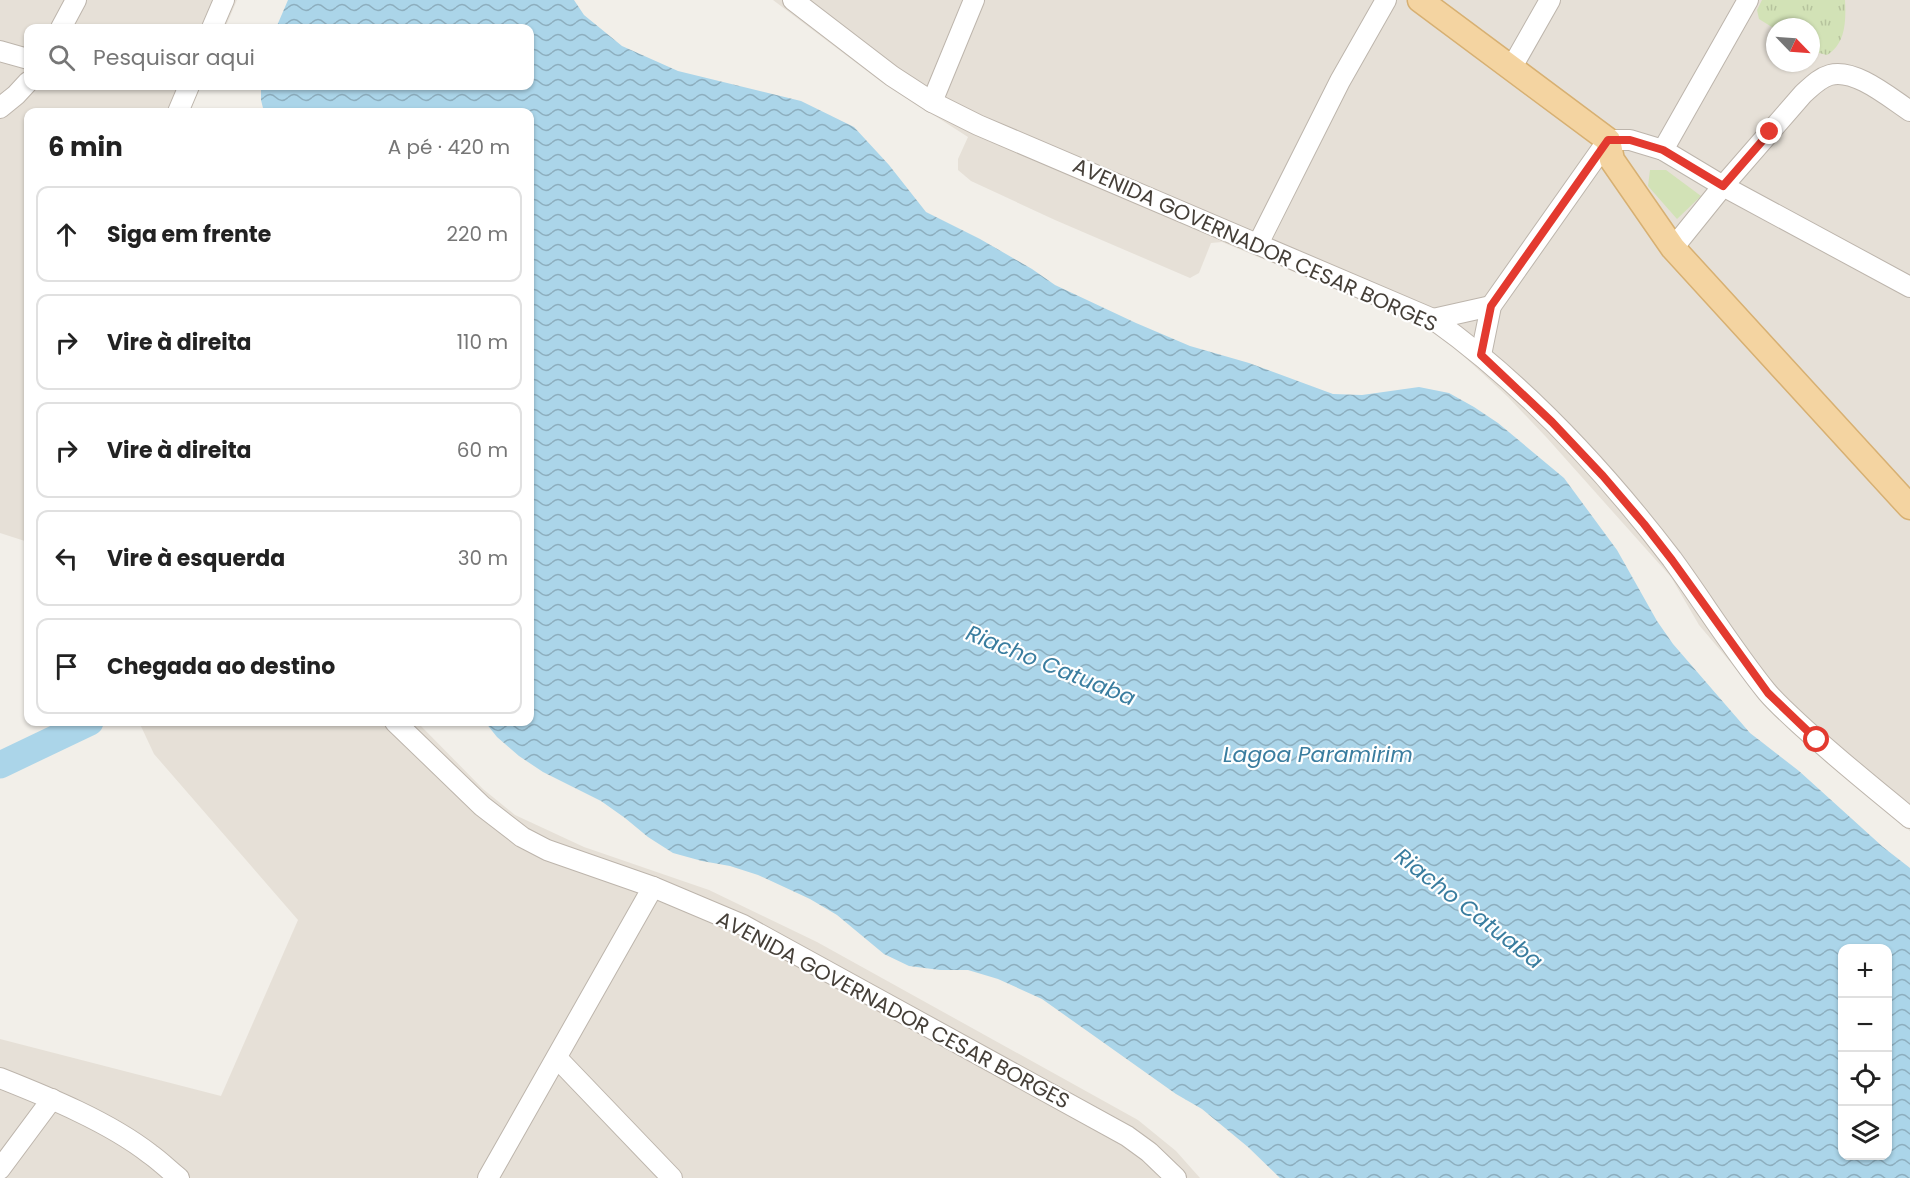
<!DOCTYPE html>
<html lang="pt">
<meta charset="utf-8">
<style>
body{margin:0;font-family:Poppins,sans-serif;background:#f2f2f2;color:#222}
.controls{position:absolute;right:18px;bottom:18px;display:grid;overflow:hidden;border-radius:12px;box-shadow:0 2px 4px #0004}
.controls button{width:54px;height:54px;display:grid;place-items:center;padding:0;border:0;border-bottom:2px solid #e0e0e0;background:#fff;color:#222;font:30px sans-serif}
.compass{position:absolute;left:1766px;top:18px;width:54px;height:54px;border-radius:50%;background:#fff;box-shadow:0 2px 4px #0004;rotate:115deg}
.stop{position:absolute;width:18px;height:18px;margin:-14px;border:4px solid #e33a2f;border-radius:50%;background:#fff}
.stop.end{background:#e33a2f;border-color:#fff;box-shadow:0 2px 6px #0008}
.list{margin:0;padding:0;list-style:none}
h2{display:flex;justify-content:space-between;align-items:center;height:78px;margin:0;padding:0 24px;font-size:26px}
h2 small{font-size:20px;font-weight:400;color:#767676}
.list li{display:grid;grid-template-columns:39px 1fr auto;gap:18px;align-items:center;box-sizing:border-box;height:96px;margin:0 12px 12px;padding:0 12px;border:2px solid #e0e0e0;border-radius:12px}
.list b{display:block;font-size:22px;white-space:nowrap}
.list em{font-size:20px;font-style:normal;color:#767676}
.icon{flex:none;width:33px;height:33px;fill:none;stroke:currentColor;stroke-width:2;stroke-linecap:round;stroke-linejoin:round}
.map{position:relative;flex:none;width:1910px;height:1178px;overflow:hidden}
.search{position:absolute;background:#fff;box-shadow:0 2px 4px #0004;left:24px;top:24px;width:510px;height:66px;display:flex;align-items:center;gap:15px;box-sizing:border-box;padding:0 21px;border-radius:12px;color:#767676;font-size:22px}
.panel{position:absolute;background:#fff;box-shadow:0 2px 4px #0004;left:24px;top:108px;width:510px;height:618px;border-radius:12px}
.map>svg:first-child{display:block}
</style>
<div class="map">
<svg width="1910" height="1178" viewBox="0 0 1910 1178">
<defs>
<pattern id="grass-tufts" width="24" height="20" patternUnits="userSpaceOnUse" patternTransform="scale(1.5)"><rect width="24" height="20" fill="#d2e2b6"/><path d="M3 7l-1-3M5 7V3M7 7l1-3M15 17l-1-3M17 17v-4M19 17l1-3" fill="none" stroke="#b6c39d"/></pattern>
<pattern id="water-waves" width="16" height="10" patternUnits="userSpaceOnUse" patternTransform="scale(1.5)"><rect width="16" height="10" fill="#abd5e9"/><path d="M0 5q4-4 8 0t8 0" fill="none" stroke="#8daebe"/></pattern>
</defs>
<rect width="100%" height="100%" fill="#f2efe9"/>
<g fill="#e6e0d7" fill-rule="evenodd">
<path d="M0,0H237L225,28H28V86H200L188,112H28V542L0,533Z"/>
<path d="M773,0H1910V831L1826,762L1782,721L1742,676L1699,625L1671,577L1547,438L1508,397L1457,350L1432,332L1396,314L1222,242L1211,243L1199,273L1190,278L1055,220L971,181L958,170V159L968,137L879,80ZM1775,27H1811V63H1775Z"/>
<path d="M139,722H417L483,789L515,815L584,847L709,890L817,942L1138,1120L1176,1151L1200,1178H0V1039L221,1096L298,920L154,754Z"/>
</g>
<path fill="url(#grass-tufts)" d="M1762,0H1845C1846,20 1846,44 1827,55L1811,51V27H1775V29L1759,19L1757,10Z"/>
<path fill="#d2e2b6" d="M1650,170H1666L1701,196L1677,219L1648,186Z"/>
<path fill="url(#water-waves)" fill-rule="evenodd" d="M288,0H574L584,15L622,46L678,71L801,101L854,127L889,165L926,212L980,239L1032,269L1055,285L1136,323L1190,346L1249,363L1333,394L1362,395L1419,387L1449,393L1474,407L1498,423L1564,478L1617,550L1657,621L1673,644L1750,733L1799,771L1883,847L1910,868V1178H1280L1248,1147L1202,1109L1176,1094L1042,999L998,979L968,970H940L909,966L884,954L837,915L810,899L758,875L730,866L702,861L673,853L648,837L625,818L601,801L543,772L519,756L497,737L485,722H530V112H264L261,100V86H530V28H276ZM1842,948H1888V1156H1842Z"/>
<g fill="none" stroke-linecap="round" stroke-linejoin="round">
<path stroke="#abd5e9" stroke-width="27" d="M0,765L90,722"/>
<defs>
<g id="minor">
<path d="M793,0L892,76L932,102L978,125L1433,319C1524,384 1604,470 1672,559C1704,603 1733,650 1767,692C1779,706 1793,718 1806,730C1840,761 1875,789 1910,818"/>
<path d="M61,28L76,0"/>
<path d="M212,28L224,0"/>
<path d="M0,51L28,59"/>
<path d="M1512,67L1550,0"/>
<path d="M932,102L974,0"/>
<path d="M0,108L16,95L28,82"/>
<path d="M178,112L189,86"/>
<path d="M1663,150L1748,0"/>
<path d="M1258,244L1340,81L1386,0"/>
<path d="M1673,248L1723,186L1803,94C1811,87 1819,78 1830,75C1855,68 1890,98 1910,111"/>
<path d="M1433,319L1491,306"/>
<path d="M1481,355L1491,306L1608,140H1630L1663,150L1723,186L1910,287"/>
<path d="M395,722L482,806L522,837L547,850L653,887L743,925L1127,1136L1149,1152L1176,1178"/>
<path d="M557,1058L672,1178"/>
<path d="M0,1078C48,1097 109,1122 150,1154C160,1161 169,1170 179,1178"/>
<path d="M0,1169L52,1099"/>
<path d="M488,1178L653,887"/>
</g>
<path id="major" d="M1420,0L1608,140L1612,160L1673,248L1910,507"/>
</defs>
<use href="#minor" stroke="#bdb5ac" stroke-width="22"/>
<use href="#major" stroke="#d7b072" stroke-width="27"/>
<use href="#minor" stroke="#fff" stroke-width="20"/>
<use href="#major" stroke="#f4d4a1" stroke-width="24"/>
</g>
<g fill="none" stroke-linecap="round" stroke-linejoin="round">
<path stroke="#e33a2f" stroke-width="8" d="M1770,132L1723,186L1663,150L1630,140H1608L1491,306L1481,355L1552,422L1603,476L1644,524L1672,560L1768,693L1817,740"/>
</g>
<g text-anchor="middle" stroke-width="4.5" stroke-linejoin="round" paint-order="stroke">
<g font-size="21" fill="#453f38" stroke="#fff">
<text transform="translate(1255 245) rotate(24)" y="7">AVENIDA GOVERNADOR CESAR BORGES</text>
<text transform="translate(893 1010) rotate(28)" y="7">AVENIDA GOVERNADOR CESAR BORGES</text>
</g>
<g font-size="22" font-style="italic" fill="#3a7d9f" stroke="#fff">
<text transform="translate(1051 665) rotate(22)" y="8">Riacho Catuaba</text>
<text x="1318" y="762">Lagoa Paramirim</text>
<text transform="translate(1469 908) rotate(38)" y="8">Riacho Catuaba</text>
</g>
</g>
</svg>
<div class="controls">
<button>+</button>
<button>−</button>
<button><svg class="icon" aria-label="locate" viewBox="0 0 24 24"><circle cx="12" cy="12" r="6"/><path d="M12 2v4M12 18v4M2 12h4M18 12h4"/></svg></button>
<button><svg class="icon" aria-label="layers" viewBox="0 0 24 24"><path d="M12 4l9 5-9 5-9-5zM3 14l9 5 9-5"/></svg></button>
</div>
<svg class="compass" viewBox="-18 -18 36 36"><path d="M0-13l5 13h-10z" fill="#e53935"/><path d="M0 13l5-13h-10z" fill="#767676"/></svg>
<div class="stop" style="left:1817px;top:740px"></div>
<div class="stop end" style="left:1770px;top:132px"></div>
<div class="search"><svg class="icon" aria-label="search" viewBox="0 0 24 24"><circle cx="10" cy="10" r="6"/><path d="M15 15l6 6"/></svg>Pesquisar aqui</div>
<section class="panel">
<h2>6 min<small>A pé · 420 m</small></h2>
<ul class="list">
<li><svg class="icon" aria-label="ahead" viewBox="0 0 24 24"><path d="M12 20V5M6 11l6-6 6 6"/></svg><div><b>Siga em frente</b></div><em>220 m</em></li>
<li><svg class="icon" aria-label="right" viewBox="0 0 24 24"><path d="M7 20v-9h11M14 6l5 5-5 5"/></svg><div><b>Vire à direita</b></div><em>110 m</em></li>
<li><svg class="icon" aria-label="right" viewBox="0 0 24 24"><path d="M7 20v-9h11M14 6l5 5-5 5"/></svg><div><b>Vire à direita</b></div><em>60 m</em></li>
<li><svg class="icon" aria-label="left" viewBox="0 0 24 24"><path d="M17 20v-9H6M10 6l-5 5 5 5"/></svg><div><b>Vire à esquerda</b></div><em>30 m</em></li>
<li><svg class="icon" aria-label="arrive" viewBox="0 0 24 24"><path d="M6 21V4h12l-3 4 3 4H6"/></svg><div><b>Chegada ao destino</b></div></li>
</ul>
</section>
</div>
